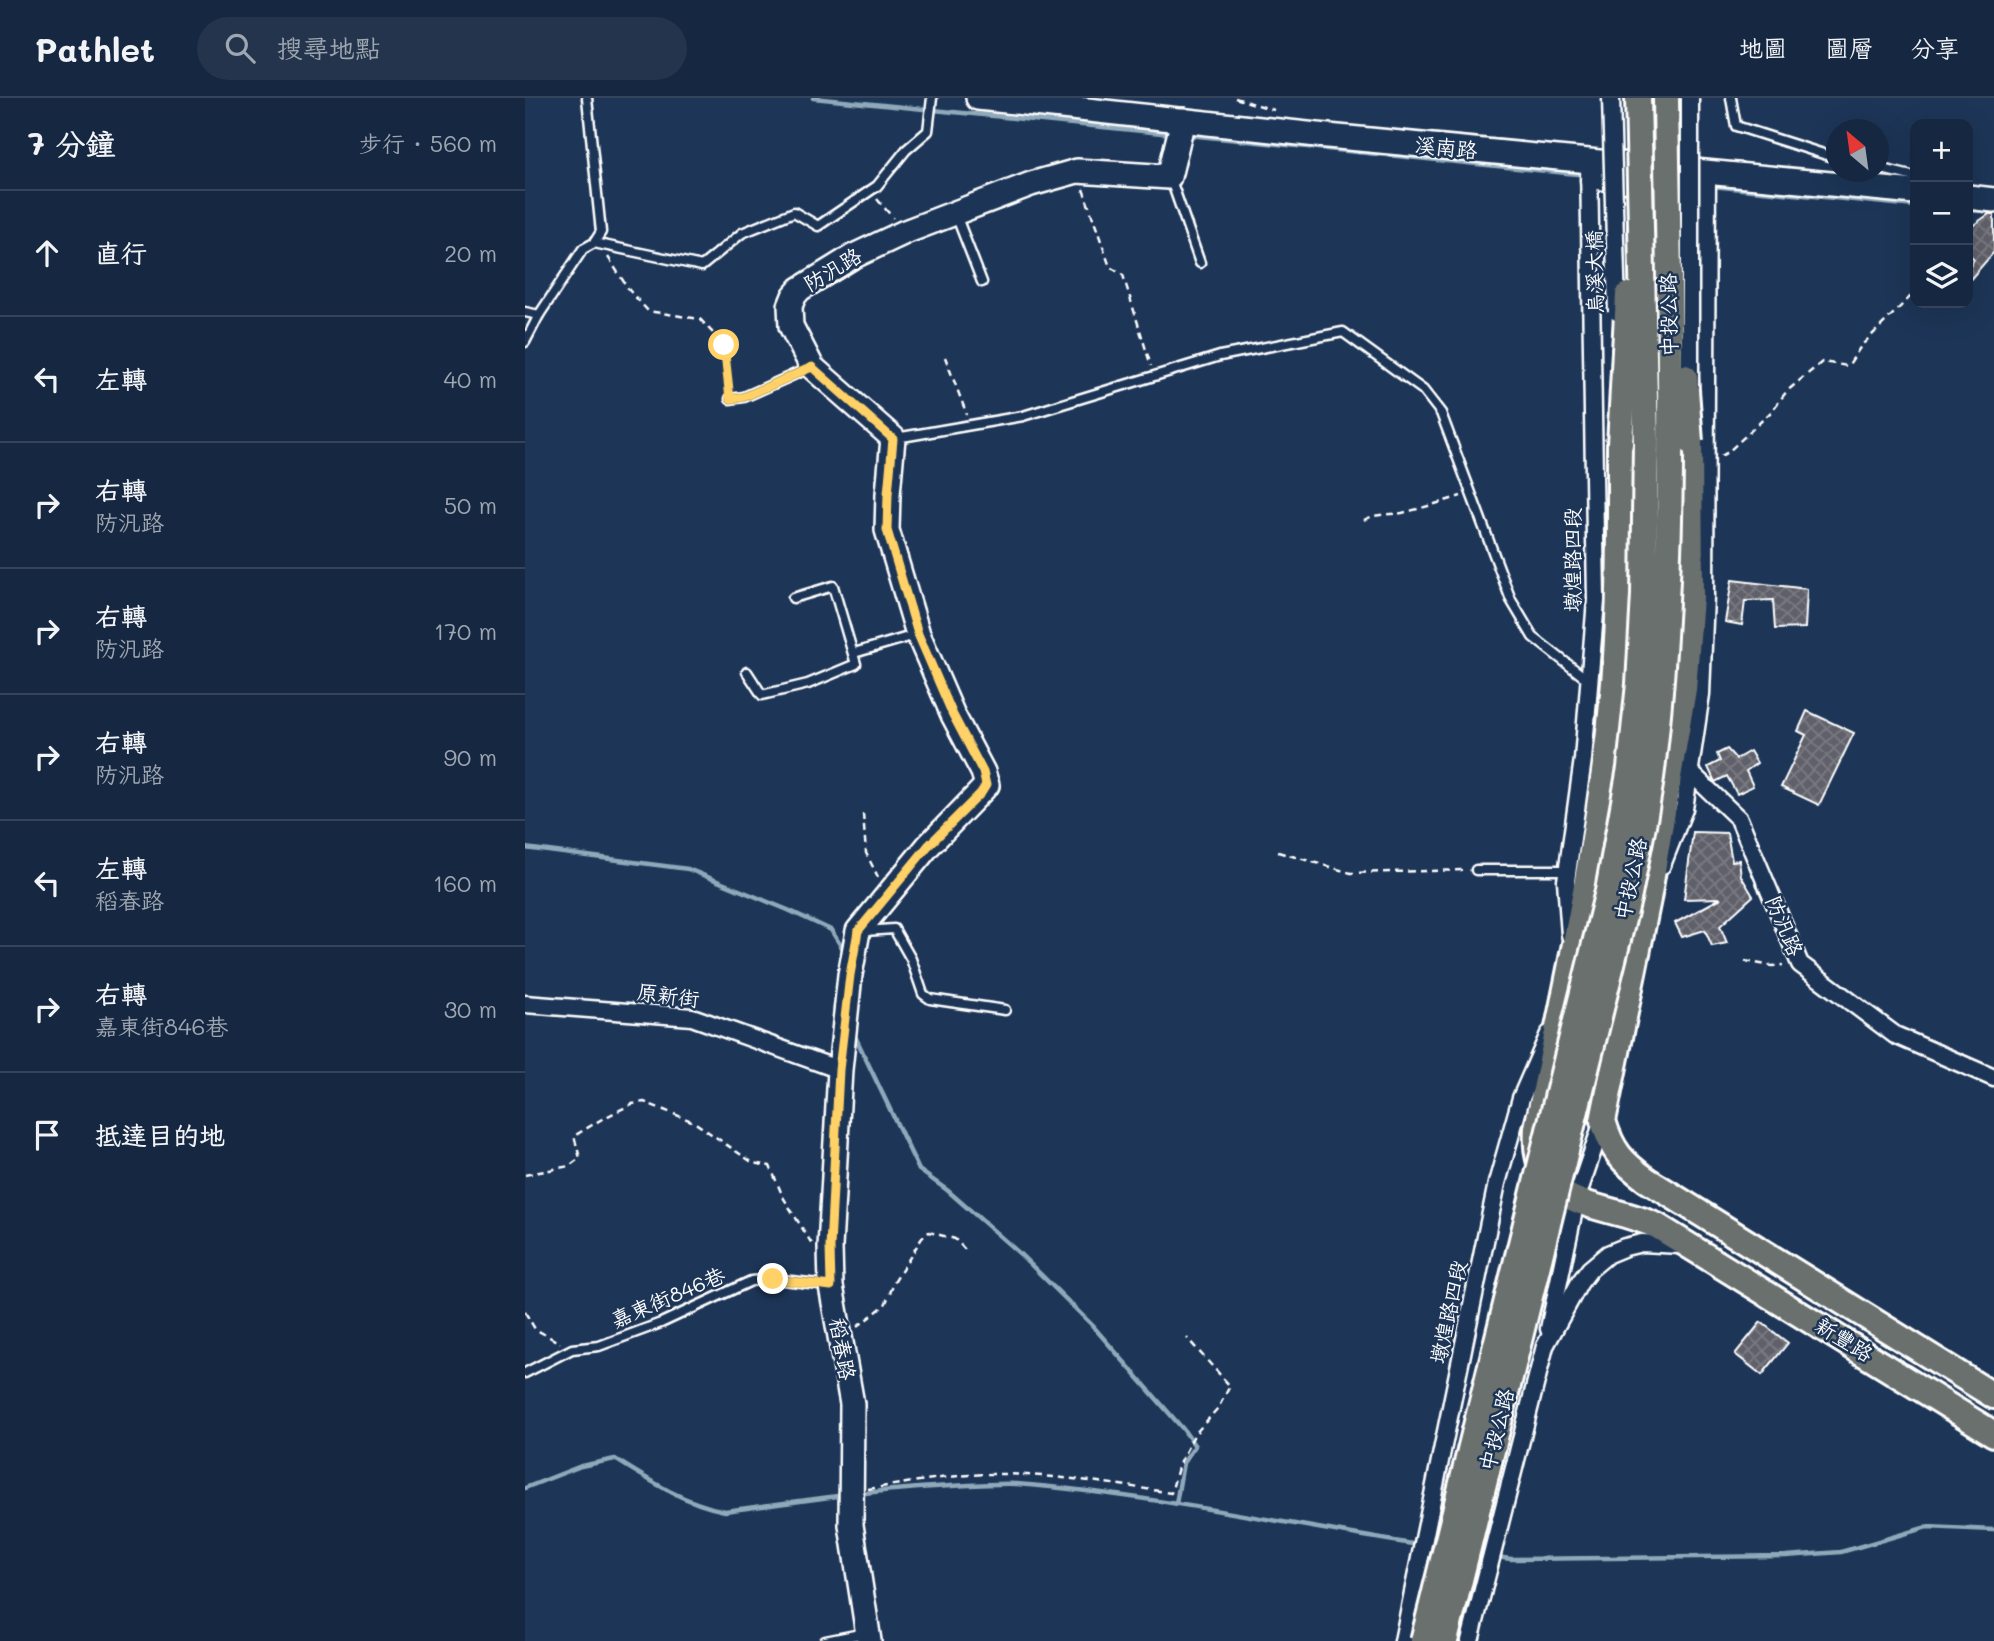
<!DOCTYPE html>
<html lang="zh-TW">
<meta charset="utf-8">
<style>
body{margin:0;font-family:Mali,"LXGW WenKai TC",sans-serif;background:#23344c;color:#f1f3f6}
.controls{position:absolute;right:21px;top:21px;display:grid;overflow:hidden;border-radius:14px;box-shadow:0 7px 28px #0002}
.controls button{width:63px;height:63px;display:grid;place-items:center;padding:0;border:0;border-bottom:2px solid #35445a;background:#162841;color:#f1f3f6;font:35px sans-serif}
.compass{position:absolute;left:1301px;top:21px;width:63px;height:63px;border-radius:50%;background:#162841;box-shadow:0 7px 28px #0002;rotate:331deg}
.stop{position:absolute;width:21px;height:21px;margin:-16px;border:5px solid #ffd166;border-radius:50%;background:#fff}
.stop.end{background:#ffd166;border-color:#fff;box-shadow:0 2px 7px #0008}
.list{margin:0;padding:0;list-style:none}
h2{display:flex;justify-content:space-between;align-items:center;height:91px;margin:0;padding:0 28px;font-size:30px}
h2 small{font-size:23px;font-weight:400;color:#9ea6b1}
.list li{display:grid;grid-template-columns:46px 1fr auto;gap:21px;align-items:center;box-sizing:border-box;height:126px;padding:0 28px;border-top:2px solid #35445a}
.list b{display:block;font-size:26px;white-space:nowrap}
.list p{margin:0;font-size:23px;white-space:nowrap;color:#9ea6b1}
.list em{font-size:23px;font-style:normal;color:#9ea6b1}
.icon{flex:none;width:38px;height:38px;fill:none;stroke:currentColor;stroke-width:2;stroke-linecap:round;stroke-linejoin:round}
.map{position:relative;flex:none;width:1469px;height:1543px;overflow:hidden}
header{display:flex;align-items:center;gap:42px;box-sizing:border-box;height:98px;padding:0 35px;background:#162841;border-bottom:2px solid #35445a}
header strong{font-size:33px}
nav{display:flex;gap:38px;margin-inline-start:auto;font-size:24px}
.search{width:490px;height:63px;background:#23344c;display:flex;align-items:center;gap:18px;box-sizing:border-box;padding:0 24px;border-radius:38px;color:#9ea6b1;font-size:26px}
main{display:flex}
aside{flex:1;background:#162841}
.map>svg:first-child{display:block}
</style>
<header>
<strong>Pathlet</strong>
<div class="search"><svg class="icon" aria-label="search" viewBox="0 0 24 24"><circle cx="10" cy="10" r="6"/><path d="M15 15l6 6"/></svg>搜尋地點</div>
<nav><a>地圖</a><a>圖層</a><a>分享</a></nav>
</header>
<main>
<aside>
<h2>7 分鐘<small>步行 · 560 m</small></h2>
<ul class="list">
<li><svg class="icon" aria-label="ahead" viewBox="0 0 24 24"><path d="M12 20V5M6 11l6-6 6 6"/></svg><div><b>直行</b></div><em>20 m</em></li>
<li><svg class="icon" aria-label="left" viewBox="0 0 24 24"><path d="M17 20v-9H6M10 6l-5 5 5 5"/></svg><div><b>左轉</b></div><em>40 m</em></li>
<li><svg class="icon" aria-label="right" viewBox="0 0 24 24"><path d="M7 20v-9h11M14 6l5 5-5 5"/></svg><div><b>右轉</b><p>防汎路</p></div><em>50 m</em></li>
<li><svg class="icon" aria-label="right" viewBox="0 0 24 24"><path d="M7 20v-9h11M14 6l5 5-5 5"/></svg><div><b>右轉</b><p>防汎路</p></div><em>170 m</em></li>
<li><svg class="icon" aria-label="right" viewBox="0 0 24 24"><path d="M7 20v-9h11M14 6l5 5-5 5"/></svg><div><b>右轉</b><p>防汎路</p></div><em>90 m</em></li>
<li><svg class="icon" aria-label="left" viewBox="0 0 24 24"><path d="M17 20v-9H6M10 6l-5 5 5 5"/></svg><div><b>左轉</b><p>稻春路</p></div><em>160 m</em></li>
<li><svg class="icon" aria-label="right" viewBox="0 0 24 24"><path d="M7 20v-9h11M14 6l5 5-5 5"/></svg><div><b>右轉</b><p>嘉東街846巷</p></div><em>30 m</em></li>
<li><svg class="icon" aria-label="arrive" viewBox="0 0 24 24"><path d="M6 21V4h12l-3 4 3 4H6"/></svg><div><b>抵達目的地</b></div></li>
</ul>
</aside>
<div class="map">
<svg width="1469" height="1543" viewBox="0 0 1469 1543">
<defs>
<pattern id="building-cross-hatch" width="8" height="8" patternUnits="userSpaceOnUse" patternTransform="scale(1.75)"><rect width="8" height="8" fill="#61616b"/><path d="M0 0l8 8M0 8l8-8" fill="none" stroke="#797981"/></pattern>
</defs>
<rect width="100%" height="100%" fill="#1d3557"/>
<filter id="ink" filterUnits="userSpaceOnUse"><feTurbulence type="fractalNoise" baseFrequency=".0143" numOctaves="2"/><feDisplacementMap in="SourceGraphic" scale="14" xChannelSelector="R" yChannelSelector="G"/><feConvolveMatrix kernelMatrix="1 2 1 2 8 2 1 2 1" color-interpolation-filters="sRGB"/></filter>
<g filter="url(#ink)">
<g fill="none" stroke-linecap="round" stroke-linejoin="round">
<g stroke="#8fa9ba" stroke-width="4.5">
<path d="M288,0L647,36"/>
<path d="M663,37L1062,77"/>
<path d="M1186,88L1390,108"/>
<path d="M1443,112L1469,114"/>
<path d="M0,750L163,771L263,812L306,832L321,856"/>
<path d="M329,936L394,1072L422,1092L494,1155L566,1226L658,1331L670,1348L658,1365L651,1406"/>
<path d="M0,1390L56,1368L90,1361C125,1383 159,1405 200,1413L320,1397"/>
<path d="M332,1396C369,1391 406,1389 444,1387C459,1387 476,1385 491,1386C633,1397 773,1429 913,1450"/>
<path d="M949,1456L986,1461L1261,1458L1316,1454L1402,1429L1469,1432"/>
</g>
</g>
<g fill="url(#building-cross-hatch)" stroke="#fff" stroke-width="2">
<path d="M1464,116H1469V154L1443,184V172L1449,161L1443,155V131Z"/>
<path d="M1207,482L1282,491L1280,530L1250,531L1248,502L1220,503L1217,527L1200,524Z"/>
<path d="M1282,613L1329,635L1294,707L1256,689L1281,637L1273,633Z"/>
<path d="M1202,651L1211,661L1225,653L1232,665L1221,673L1228,688L1212,696L1202,678L1190,684L1183,669L1195,663L1192,656Z"/>
<path d="M1168,734L1202,735L1207,763L1214,762L1216,778L1228,798L1195,828L1202,845L1187,848L1180,832L1157,839L1150,825L1196,800L1159,801Z"/>
<path d="M1236,1224L1263,1245L1237,1277L1210,1256Z"/>
</g>
<g fill="none" stroke-linecap="round" stroke-linejoin="round">
<defs>
<g id="lane">
<path d="M1206,0L1211,28L1311,60"/>
<path d="M1353,70L1390,79"/>
<path d="M646,82L675,165"/>
<path d="M431,117L457,184"/>
<path d="M69,145L177,168L217,135L269,114L293,128L352,88L381,52L403,33L407,0"/>
<path d="M0,214L14,217L58,151L69,145L76,134L62,0"/>
<path d="M0,244L14,217"/>
<path d="M205,301L219,299L284,270"/>
<path d="M371,340L498,318L695,258L818,234L898,292L916,315L986,502L1008,539L1063,582"/>
<path d="M329,555L390,537"/>
<path d="M222,574L237,597L283,586L331,566L308,488L268,500"/>
<path d="M951,772H1042"/>
<path d="M339,833L369,831L386,861L398,896L405,901L480,912"/>
<path d="M0,1275L47,1251L74,1248L136,1225L226,1183L248,1181L303,1187"/>
<path d="M300,1543L340,1535"/>
</g>
<g id="street">
<path d="M1064,82L1178,94"/>
<path d="M1165,674L1214,721L1275,866L1370,937L1469,980"/>
<path d="M1137,767L1159,711L1176,596L1180,498L1182,75"/>
<path d="M1045,837L1041,783L1058,661L1071,502L1064,64"/>
<path d="M0,906L167,919L315,972"/>
<path d="M1024,1231L1051,1102L1078,1023"/>
<path d="M878,1543L972,1085L996,1000L1024,936"/>
<path d="M945,1543L1020,1248L1055,1184L1065,1171L1083,1156L1100,1149L1117,1145L1155,1147"/>
</g>
<g id="secondary">
<path d="M453,0L792,37L1390,94"/>
<path d="M1443,99L1469,102"/>
<path d="M344,1543L326,1427L327,1306L306,1188L305,1149L315,972L325,877L333,833L403,748L462,687L458,674L428,617L393,536L362,432L363,396L368,340L287,269L266,228L265,208L269,198L275,191L327,159L380,134L506,86L552,73L644,79L658,22"/>
</g>
<g id="primary">
<path d="M1165,344L1166,499L1159,591L1123,801L1078,1023C1087,1053 1097,1064 1122,1082L1469,1298"/>
<path d="M1095,346C1095,426 1096,505 1089,585C1076,735 1043,882 1012,1030C1006,1114 1074,1102 1132,1128L1469,1336"/>
</g>
</defs>
<use href="#lane" stroke="#fff" stroke-width="13"/>
<use href="#street" stroke="#fff" stroke-width="21"/>
<use href="#secondary" stroke="#fff" stroke-width="28"/>
<use href="#primary" stroke="#fff" stroke-width="30"/>
<g stroke="#fff" stroke-width="2.5" stroke-dasharray="7 5" stroke-linecap="butt">
<path d="M710,0L749,12"/>
<path d="M558,91L585,169L598,177L626,268"/>
<path d="M352,101L368,120"/>
<path d="M83,159L104,192L123,213L175,221L199,247L204,291"/>
<path d="M420,259L442,317"/>
<path d="M1196,358L1203,354L1246,314L1262,293L1297,264L1323,268L1336,248L1390,194"/>
<path d="M839,422C852,415 864,417 877,415C897,410 917,404 936,398"/>
<path d="M338,716L341,755L353,779"/>
<path d="M753,754L826,775L940,772"/>
<path d="M1220,863L1247,868L1258,867"/>
<path d="M0,1077L44,1068L55,1060L49,1038L77,1021L107,1006L119,1004L169,1024L228,1065L245,1068L258,1099L287,1146"/>
<path d="M0,1214L10,1231L35,1245"/>
<path d="M332,1229L360,1207L370,1183L397,1140L404,1134L430,1141L443,1155"/>
<path d="M343,1391C389,1384 435,1375 481,1376C537,1378 591,1386 646,1395L654,1366L669,1337L693,1310L705,1288L662,1240"/>
</g>
<use href="#lane" stroke="#1d3557" stroke-width="8"/>
<use href="#street" stroke="#1d3557" stroke-width="16"/>
<use href="#secondary" stroke="#1d3557" stroke-width="23"/>
<use href="#primary" stroke="#6a706d" stroke-width="24"/>
<defs>
<g id="street-bridge">
<path d="M1086,0L1092,214"/>
<path d="M1165,0V289"/>
</g>
<g id="primary-bridge">
<path d="M1160,279L1165,344"/>
<path d="M1095,346L1103,197"/>
<path d="M898,1543L1083,793L1105,670L1114,586L1119,497L1121,345L1113,0"/>
<path d="M920,1543L1104,797C1112,755 1122,714 1127,672C1154,449 1144,224 1141,0"/>
</g>
</defs>
<use href="#street-bridge" stroke="#fff" stroke-width="21" stroke-linecap="butt"/>
<use href="#primary-bridge" stroke="#fff" stroke-width="30" stroke-linecap="butt"/>
<use href="#street-bridge" stroke="#1d3557" stroke-width="16"/>
<use href="#primary-bridge" stroke="#6a706d" stroke-width="24"/>
</g>
</g>
<g fill="none" stroke-linecap="round" stroke-linejoin="round" filter="url(#ink)">
<path stroke="#ffd166" stroke-width="9" d="M199,247L205,301L219,299L287,269L368,341L363,396L362,432L393,536L428,617L458,674L461,687L456,695L403,748L333,833L325,877L314,972L305,1149L306,1188L248,1181"/>
</g>
<g text-anchor="middle" stroke-width="5" stroke-linejoin="round" paint-order="stroke">
<g font-size="21" fill="#fff" stroke="#1d3557">
<text transform="translate(921 50) rotate(6)" y="7">溪南路</text>
<text transform="translate(308 172) rotate(-31)" y="7">防汎路</text>
<text transform="translate(1070 174) rotate(-91)" y="7">烏溪大橋</text>
<text transform="translate(1144 217) rotate(-91)" y="7">中投公路</text>
<text transform="translate(1048 462) rotate(-90)" y="7">墩煌路四段</text>
<text transform="translate(1106 781) rotate(-78)" y="7">中投公路</text>
<text transform="translate(1259 828) rotate(67)" y="7">防汎路</text>
<text transform="translate(143 898) rotate(7)" y="7">原新街</text>
<text transform="translate(143 1200) rotate(-23)" y="7">嘉東街846巷</text>
<text transform="translate(924 1214) rotate(-78)" y="7">墩煌路四段</text>
<text transform="translate(1319 1242) rotate(32)" y="7">新豐路</text>
<text transform="translate(317 1251) rotate(80)" y="7">稻春路</text>
<text transform="translate(972 1332) rotate(-76)" y="7">中投公路</text>
</g>
</g>
</svg>
<div class="controls">
<button>+</button>
<button>−</button>
<button><svg class="icon" aria-label="layers" viewBox="0 0 24 24"><path d="M12 4l9 5-9 5-9-5zM3 14l9 5 9-5"/></svg></button>
</div>
<svg class="compass" viewBox="-18 -18 36 36"><path d="M0-13l5 13h-10z" fill="#e53935"/><path d="M0 13l5-13h-10z" fill="#9ea6b1"/></svg>
<div class="stop" style="left:199px;top:247px"></div>
<div class="stop end" style="left:248px;top:1181px"></div>
</div>
</main>
